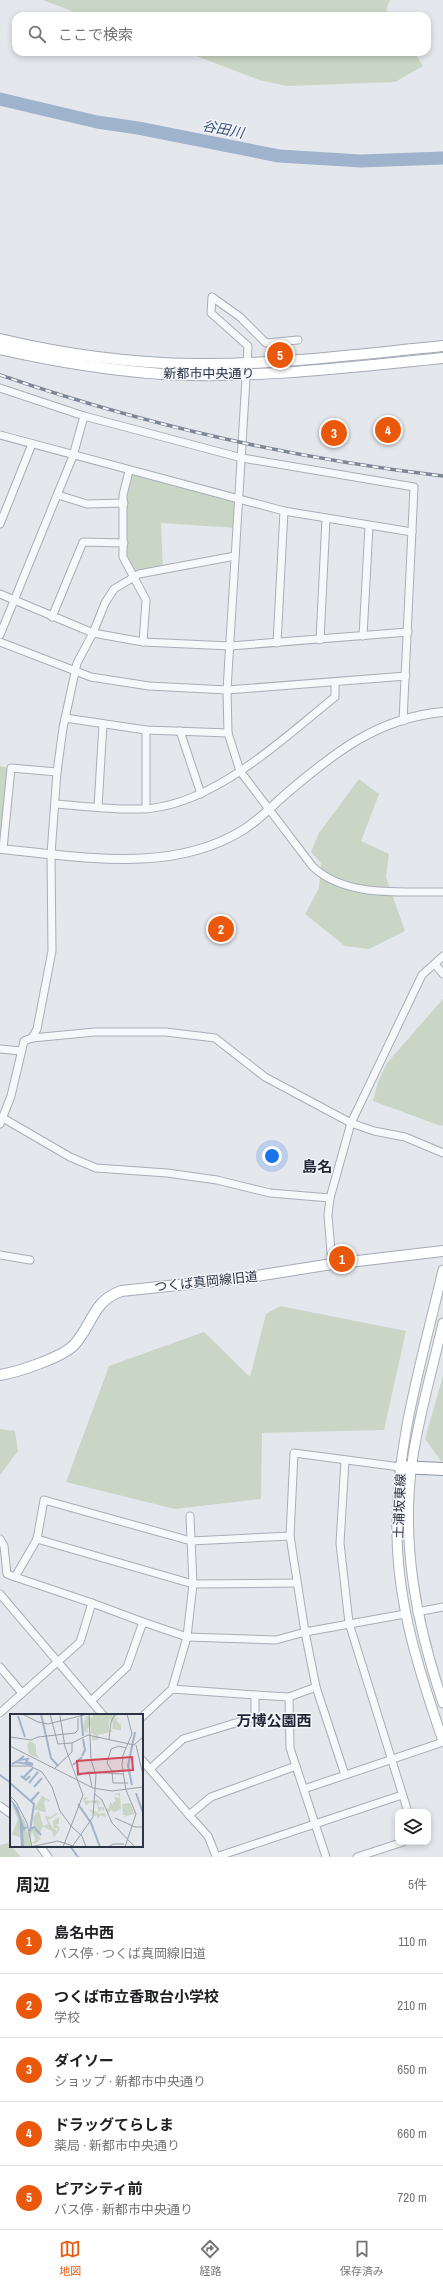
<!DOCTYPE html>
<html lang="ja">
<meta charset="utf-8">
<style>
body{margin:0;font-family:"Archivo Narrow","Noto Sans JP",sans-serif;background:#f6f6f6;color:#202124}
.controls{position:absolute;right:12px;bottom:12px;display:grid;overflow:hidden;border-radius:8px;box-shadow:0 2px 6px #0003}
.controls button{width:36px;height:36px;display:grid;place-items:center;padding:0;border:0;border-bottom:1px solid #e0e0e0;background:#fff;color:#202124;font:20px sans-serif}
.you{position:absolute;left:272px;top:1156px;width:14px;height:14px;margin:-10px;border:3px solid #fff;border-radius:50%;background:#1a73e8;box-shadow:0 0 0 6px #1a73e833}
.badge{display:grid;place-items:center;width:26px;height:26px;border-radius:50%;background:#ea580c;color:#fff;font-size:13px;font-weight:700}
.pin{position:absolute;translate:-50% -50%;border:2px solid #fff;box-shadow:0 1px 4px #0006}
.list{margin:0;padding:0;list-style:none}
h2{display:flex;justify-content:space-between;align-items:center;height:52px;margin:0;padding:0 16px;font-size:17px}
h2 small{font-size:13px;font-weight:400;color:#757577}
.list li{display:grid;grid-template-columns:26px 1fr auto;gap:12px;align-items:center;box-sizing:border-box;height:64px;padding:0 16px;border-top:1px solid #e0e0e0}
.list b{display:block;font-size:15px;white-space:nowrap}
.list p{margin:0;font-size:13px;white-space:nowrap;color:#757577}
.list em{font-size:13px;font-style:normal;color:#757577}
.icon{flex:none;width:22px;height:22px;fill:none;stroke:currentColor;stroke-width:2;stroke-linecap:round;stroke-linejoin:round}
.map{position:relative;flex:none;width:443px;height:1857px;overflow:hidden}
.search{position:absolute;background:#fff;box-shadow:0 2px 6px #0003;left:12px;right:12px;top:12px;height:44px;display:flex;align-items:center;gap:10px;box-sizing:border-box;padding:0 14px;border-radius:12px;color:#757577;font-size:15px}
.sheet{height:372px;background:#fff}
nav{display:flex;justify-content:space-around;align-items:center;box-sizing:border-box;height:56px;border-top:1px solid #e0e0e0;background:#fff;font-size:11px;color:#757577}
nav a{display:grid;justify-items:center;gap:2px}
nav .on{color:#ea580c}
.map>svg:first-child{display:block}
</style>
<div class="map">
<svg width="443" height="1857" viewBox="0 0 443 1857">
<rect width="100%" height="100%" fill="#e4e7ec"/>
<g fill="#c9d6c5">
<path d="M43,0H390L386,10L390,16H85Z"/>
<path d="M186,52H414L423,66L395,82L287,86L259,80Z"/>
<path d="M129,471L239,499L237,528L161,523L163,569L133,577L123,557L124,503Z"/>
<path d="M0,766L11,768L0,849Z"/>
<path d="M359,779L379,794L361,841L389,854L386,877L405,931L369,949L345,946L305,914L319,888L321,863L311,852L319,833Z"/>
<path d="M443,999V1125L441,1126L373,1101L378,1082L387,1063Z"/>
<path d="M280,1306L406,1331L384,1430L262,1433L261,1499L175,1509L66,1482L109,1366L204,1332L250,1377L266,1314Z"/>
<path d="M443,1376V1461H441L425,1439Z"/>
<path d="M0,1429L15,1431L18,1451L0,1475Z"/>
<path d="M8,1843L21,1857H0V1845Z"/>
</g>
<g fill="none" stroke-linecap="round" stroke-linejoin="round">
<g stroke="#9fb4cc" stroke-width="2">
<path d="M0,1775L11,1783"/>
<path d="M70,1846L78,1857"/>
</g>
<path stroke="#9fb4cc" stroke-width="13" d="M0,99L97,122L138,128L279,156L361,161L443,158"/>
<defs>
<g id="minor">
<path d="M298,340L266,343L240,317L212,297L211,313L248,346L227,690L228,733L240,771L313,867C347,898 401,891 443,892"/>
<path d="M0,388L84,416L242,458L414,487L403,721"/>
<path d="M0,435L284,511L412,532"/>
<path d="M129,471L123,495V557L146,600L143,642"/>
<path d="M58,495L87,504L124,503"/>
<path d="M0,524L32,444"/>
<path d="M0,594L93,633L143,642L230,646L408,632"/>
<path d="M52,617L83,542L124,543"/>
<path d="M0,635L73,456L84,416"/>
<path d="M363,636L369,526"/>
<path d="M320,640L326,519"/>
<path d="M0,642L91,677L149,686L227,690L406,676"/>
<path d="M277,643L284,511"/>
<path d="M65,718L146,730L228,733"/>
<path d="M146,730V809"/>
<path d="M180,731L201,794"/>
<path d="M55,804C83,806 112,810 140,809C211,808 282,739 335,697V683"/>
<path d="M98,807L103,724"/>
<path d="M3,849L11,768L57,772"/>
<path d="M435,964L443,974"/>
<path d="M32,1038L95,1032H166L215,1038L265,1077L351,1123L374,1131L405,1137L443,1153"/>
<path d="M0,1049L21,1051"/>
<path d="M3,1118L70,1157L96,1168L167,1173L217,1180L270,1193L330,1198"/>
<path d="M0,1124L11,1096L24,1041L32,1038L37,1029L52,951L51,854L57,772L63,728L77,663L93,633L105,603L114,589L139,574L235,556"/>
<path d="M0,1255L30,1260"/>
<path d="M332,1264L328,1215L330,1198L351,1123L422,975L443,956"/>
<path d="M345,1460L340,1543L349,1623L408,1812"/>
<path d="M400,1467L294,1453L290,1536L305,1632L405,1614"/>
<path d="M190,1516L193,1584L187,1637L276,1640L305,1632L316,1687L345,1775"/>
<path d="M0,1539L4,1546L7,1574L15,1577"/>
<path d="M37,1539L44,1500L191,1541L290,1536"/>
<path d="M0,1594L103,1715"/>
<path d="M92,1603L15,1577L37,1539L193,1584L297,1583"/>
<path d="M417,1612L443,1607"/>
<path d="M0,1667L22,1693"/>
<path d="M289,1697L290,1748L326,1857"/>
<path d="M91,1701L127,1667L143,1622L187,1637L172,1689"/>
<path d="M0,1713L80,1642L92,1603L143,1622"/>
<path d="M142,1717L172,1689L255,1695"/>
<path d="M142,1760L189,1815"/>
<path d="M150,1769L183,1739L255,1717V1695L289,1697L316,1687"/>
<path d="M304,1789L443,1742"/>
<path d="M0,1806L11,1814"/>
<path d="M40,1846L48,1857"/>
<path d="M216,1856L208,1836L189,1815L211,1797L296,1766"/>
<path d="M216,1857L402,1795"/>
<path d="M357,1857L403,1842"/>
</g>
<path id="tertiary" d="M0,849C80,856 170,875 243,830C259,820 273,805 287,793C335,752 378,718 443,712"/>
<g id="secondary">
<path d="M443,1270C423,1357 395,1445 397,1535C398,1607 420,1674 443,1741"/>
<path d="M443,1323C433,1367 420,1411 413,1456C400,1541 416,1622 443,1703"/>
</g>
<g id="primary">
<path d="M0,339C63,354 130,363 195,364C278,365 361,354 443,346"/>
<path d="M0,349C53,361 107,370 162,374C255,379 350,367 443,358"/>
<path d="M0,1375C18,1372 61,1358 74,1345C93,1324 92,1302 121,1291L244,1278L332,1264L443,1251"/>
</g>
<path id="motorway" d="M400,1467L443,1469"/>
</defs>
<use href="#minor" stroke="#a9aeb7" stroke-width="9"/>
<use href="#tertiary" stroke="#a9aeb7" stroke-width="10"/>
<use href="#secondary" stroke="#a9aeb7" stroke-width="11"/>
<use href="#primary" stroke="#a3abb8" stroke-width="12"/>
<use href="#motorway" stroke="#8b94a3" stroke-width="14"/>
<use href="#minor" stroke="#f7f8fa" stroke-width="7"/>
<use href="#tertiary" stroke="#f7f8fa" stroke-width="8"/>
<use href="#secondary" stroke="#fff" stroke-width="9"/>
<use href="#primary" stroke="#fff" stroke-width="10"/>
<use href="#motorway" stroke="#fff" stroke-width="12"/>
<defs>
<path id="rail" d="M0,375C144,425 291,458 443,476"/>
</defs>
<use href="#rail" stroke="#7d8696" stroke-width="3.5"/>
<use href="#rail" stroke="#f4f6f9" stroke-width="2" stroke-dasharray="6" stroke-linecap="butt"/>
</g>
<g text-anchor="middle" stroke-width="3" stroke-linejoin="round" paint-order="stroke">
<g font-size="13" fill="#2b3445" stroke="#f4f6f9">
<text x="209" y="378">新都市中央通り</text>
<text transform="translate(206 1281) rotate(-6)" y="5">つくば真岡線旧道</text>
<text transform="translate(399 1506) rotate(-88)" y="5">土浦坂東線</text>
</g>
<g font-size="14" font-style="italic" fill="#34527a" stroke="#f4f6f9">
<text transform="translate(223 129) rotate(11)" y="5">谷田川</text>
</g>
<g font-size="15" font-weight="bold" fill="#1d2536" stroke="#f4f6f9">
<text x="317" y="1172">島名</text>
<text x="274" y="1726">万博公園西</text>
</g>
</g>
<g transform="translate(10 1714)">
<rect width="133" height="133" fill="#e4e7ec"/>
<path d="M83,0H109L104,4H110L106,6L111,11V16L102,15L103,9L99,4V16L104,17L88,21L89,25L83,27L82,23L86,22L81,19V12L77,15L78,19L72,16L76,2L82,4ZM20,27L26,31V39L30,45L19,40L17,30ZM107,79H110L111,95L104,98L101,96L98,101L96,95L99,94L100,88L103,91V88H106L104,83L110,84L108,80L104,82ZM32,82L40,86L39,88L36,85L34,89L36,98L29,97L33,112L38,110L35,102L41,103L46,99L48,100L38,106L43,114L47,117V116L49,114H44L43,107L49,103V110H46L50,114L44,124L42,117L33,113L28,121L31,125L25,130L22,129L26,126L22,118L21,123V132L14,133L13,124L15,123H13L12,120L14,114L10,99L16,110L17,120L21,113H24L23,104L29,96H24L25,93ZM77,83L76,87L88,86L92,90L88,89L89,93H94V97L91,95L88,100L95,99L96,104L91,101L87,105V101L85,102L78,95L89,99L87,90L80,88L76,92L73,84ZM0,88L4,94L9,104L10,123L2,121L8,105ZM120,89L125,100L113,103L116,101H113L112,90Z" fill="#c9d6c5"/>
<path d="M0,84L8,94L14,113H18L13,117L15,118L16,119L18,133L16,119L13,117L14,133L11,132L9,104Z" fill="#9fb4cc"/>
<path fill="none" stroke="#9fb4cc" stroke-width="2" d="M31,0L41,44L48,52M71,0L73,22M8,2L15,23M14,42L9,46L18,45L16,48L23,50M72,42L75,36L73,25M2,50L6,48L23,51M63,51L72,43M11,62L16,66L20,62M13,64L23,54M0,69L24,90L20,117M19,69L28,58M122,71L118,52L125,18M24,73L32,64M126,79L133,99M21,87L29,78M68,90L81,109L90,133M21,115L24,113L31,121"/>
<path fill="none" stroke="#9a9fa9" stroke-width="1" d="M12,0L28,8L38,10L78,0M40,0L48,30L62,29L78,21L124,31L133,23M50,2L55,33L73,81L53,133M0,23L21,26L28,23L65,19L68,16V4M99,25L101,8L105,0M126,31L133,61M0,32L83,74L102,77L133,73M116,34L109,32L101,35L97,49L102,57L103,69H118M0,52H20L32,58L42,73L50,97L62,113L72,122L76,133M45,54L62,38V29M79,58L82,73M67,62L78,58L113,60M85,80L92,86L102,109L124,132M0,82L6,88L17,109L22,133M105,104L125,113H132M20,133L48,127L66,133M62,133L83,103L86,61L81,46L79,0M98,133L103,130H114M115,133L126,100L116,76L112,51L113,41L122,20L117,0"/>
<path fill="#d1495b" fill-opacity="0.15" stroke="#d1495b" stroke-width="2" d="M122,43L123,56L68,60L67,47Z"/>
<rect width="133" height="133" fill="none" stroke="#2b3445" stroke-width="2"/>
</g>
</svg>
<div class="controls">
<button><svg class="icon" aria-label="layers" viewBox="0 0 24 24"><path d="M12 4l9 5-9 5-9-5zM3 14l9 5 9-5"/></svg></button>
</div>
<div class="you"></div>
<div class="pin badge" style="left:342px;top:1259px">1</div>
<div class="pin badge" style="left:221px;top:929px">2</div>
<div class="pin badge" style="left:334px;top:433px">3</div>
<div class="pin badge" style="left:388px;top:430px">4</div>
<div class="pin badge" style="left:280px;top:355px">5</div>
<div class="search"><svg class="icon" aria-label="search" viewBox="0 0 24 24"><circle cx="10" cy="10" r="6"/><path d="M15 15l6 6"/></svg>ここで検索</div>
</div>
<section class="sheet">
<h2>周辺<small>5件</small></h2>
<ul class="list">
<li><span class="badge">1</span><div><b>島名中西</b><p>バス停 · つくば真岡線旧道</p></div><em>110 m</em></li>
<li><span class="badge">2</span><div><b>つくば市立香取台小学校</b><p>学校</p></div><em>210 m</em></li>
<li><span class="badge">3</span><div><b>ダイソー</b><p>ショップ · 新都市中央通り</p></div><em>650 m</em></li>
<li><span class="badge">4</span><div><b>ドラッグてらしま</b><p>薬局 · 新都市中央通り</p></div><em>660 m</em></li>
<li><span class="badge">5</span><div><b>ピアシティ前</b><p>バス停 · 新都市中央通り</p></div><em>720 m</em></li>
</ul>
</section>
<nav>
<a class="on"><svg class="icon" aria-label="map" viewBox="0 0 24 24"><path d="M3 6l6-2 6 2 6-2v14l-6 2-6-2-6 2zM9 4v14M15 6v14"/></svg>地図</a>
<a><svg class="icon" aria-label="directions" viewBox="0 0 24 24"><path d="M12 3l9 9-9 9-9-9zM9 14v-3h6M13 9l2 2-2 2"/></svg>経路</a>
<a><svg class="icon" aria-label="saved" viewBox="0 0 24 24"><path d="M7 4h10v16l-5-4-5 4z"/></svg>保存済み</a>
</nav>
